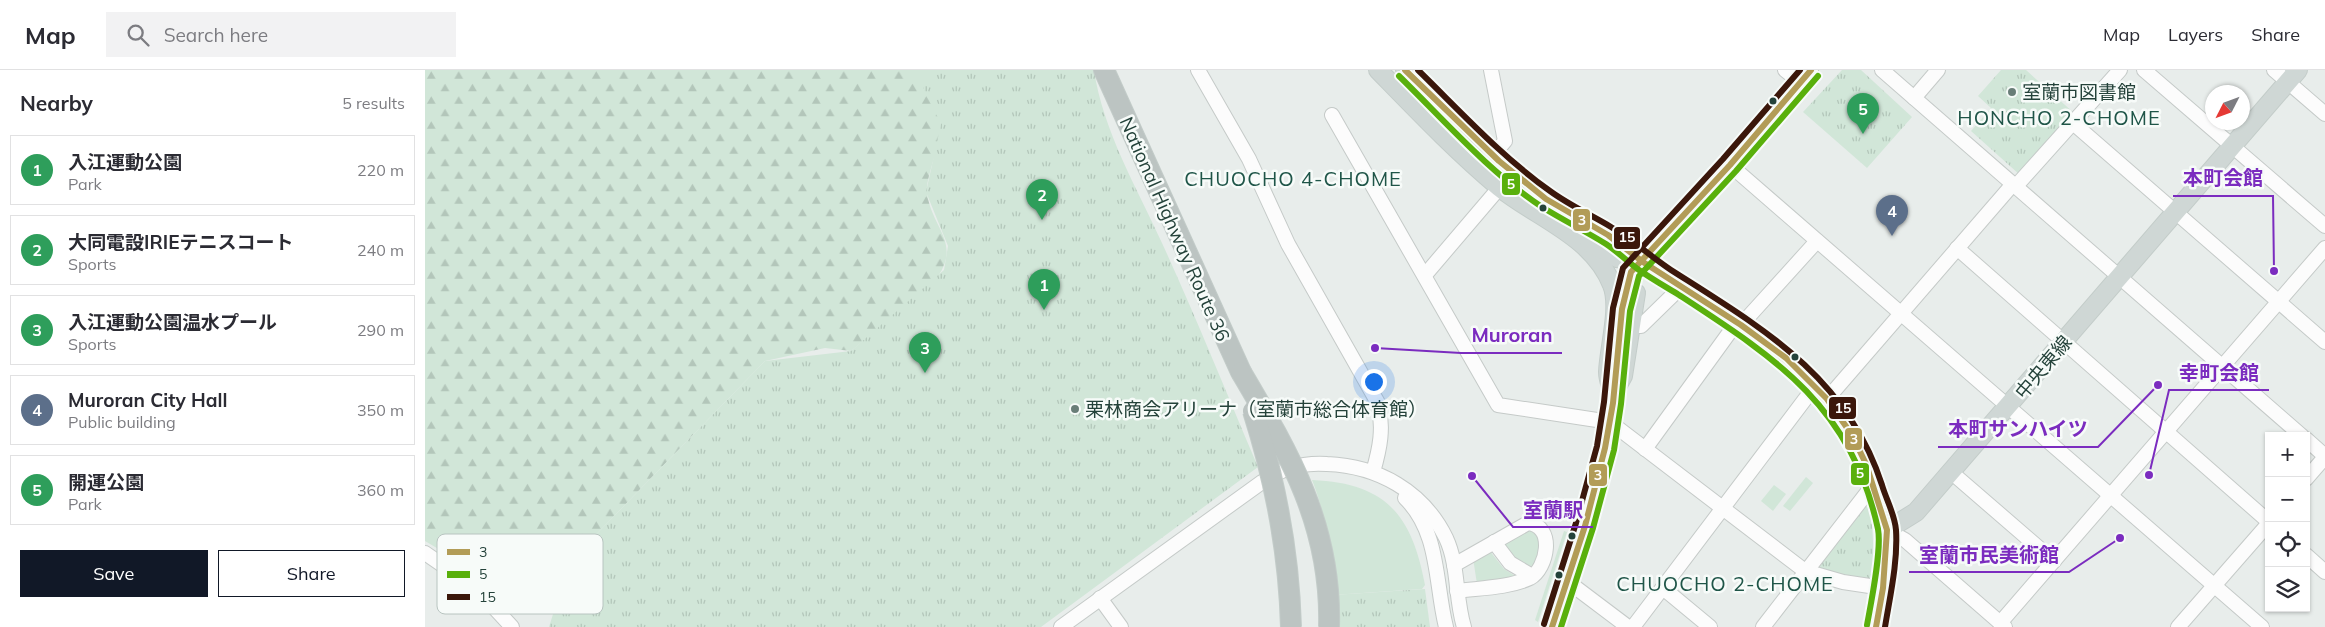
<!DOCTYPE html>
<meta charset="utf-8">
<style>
body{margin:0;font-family:Mulish,"Noto Sans JP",sans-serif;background:#f2f2f3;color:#2b2b33}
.controls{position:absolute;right:15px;bottom:15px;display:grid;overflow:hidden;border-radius:0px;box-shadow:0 1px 4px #0004}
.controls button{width:45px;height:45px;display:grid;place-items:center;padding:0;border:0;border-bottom:1px solid #e1e1e2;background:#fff;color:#2b2b33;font:25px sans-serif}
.compass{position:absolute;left:1780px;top:15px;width:45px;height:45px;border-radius:50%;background:#fff;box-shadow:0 1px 4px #0004;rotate:228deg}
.you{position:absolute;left:948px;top:311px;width:18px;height:18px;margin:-12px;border:4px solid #fff;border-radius:50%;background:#1a73e8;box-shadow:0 0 0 8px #1a73e833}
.badge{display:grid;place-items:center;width:32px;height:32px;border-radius:50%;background:#111827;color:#fff;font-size:16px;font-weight:700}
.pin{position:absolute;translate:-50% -41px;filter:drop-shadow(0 1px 2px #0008)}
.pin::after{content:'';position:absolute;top:26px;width:18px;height:15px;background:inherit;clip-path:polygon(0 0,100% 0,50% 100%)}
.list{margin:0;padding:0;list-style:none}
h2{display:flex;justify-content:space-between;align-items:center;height:65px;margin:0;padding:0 20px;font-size:21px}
h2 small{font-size:16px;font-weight:400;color:#7c7c81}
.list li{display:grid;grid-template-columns:32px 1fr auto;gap:15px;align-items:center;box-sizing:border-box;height:70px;margin:0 10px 10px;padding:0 10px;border:1px solid #e1e1e2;border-radius:0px}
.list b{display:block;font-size:19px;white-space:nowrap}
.list p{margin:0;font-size:16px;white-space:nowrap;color:#7c7c81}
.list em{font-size:16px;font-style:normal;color:#7c7c81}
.actions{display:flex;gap:10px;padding:15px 20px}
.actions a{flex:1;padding:11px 0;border:1px solid #111827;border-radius:0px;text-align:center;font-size:18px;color:#111827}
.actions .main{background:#111827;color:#fff}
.icon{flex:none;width:28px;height:28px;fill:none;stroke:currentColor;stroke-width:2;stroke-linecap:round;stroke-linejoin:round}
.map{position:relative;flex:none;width:1900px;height:557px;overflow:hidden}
header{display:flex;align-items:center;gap:30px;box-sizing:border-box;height:70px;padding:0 25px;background:#fff;border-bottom:1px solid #e1e1e2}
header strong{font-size:24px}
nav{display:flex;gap:28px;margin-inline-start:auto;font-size:18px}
.search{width:350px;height:45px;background:#f2f2f3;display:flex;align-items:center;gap:12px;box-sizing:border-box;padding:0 18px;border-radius:0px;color:#7c7c81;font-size:19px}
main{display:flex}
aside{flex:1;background:#fff}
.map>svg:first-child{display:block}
</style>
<header>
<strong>Map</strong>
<div class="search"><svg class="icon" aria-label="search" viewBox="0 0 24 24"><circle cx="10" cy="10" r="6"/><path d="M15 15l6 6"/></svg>Search here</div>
<nav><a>Map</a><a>Layers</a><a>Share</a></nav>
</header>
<main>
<aside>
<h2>Nearby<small>5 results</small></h2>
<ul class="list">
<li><span class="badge" style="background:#2e9e5b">1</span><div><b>入江運動公園</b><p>Park</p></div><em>220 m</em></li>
<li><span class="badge" style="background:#2e9e5b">2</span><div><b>大同電設IRIEテニスコート</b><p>Sports</p></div><em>240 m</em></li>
<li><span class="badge" style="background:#2e9e5b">3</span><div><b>入江運動公園温水プール</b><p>Sports</p></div><em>290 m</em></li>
<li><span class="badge" style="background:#5c6f8a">4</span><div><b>Muroran City Hall</b><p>Public building</p></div><em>350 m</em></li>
<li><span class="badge" style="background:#2e9e5b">5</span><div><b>開運公園</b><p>Park</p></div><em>360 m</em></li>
</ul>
<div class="actions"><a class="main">Save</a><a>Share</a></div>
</aside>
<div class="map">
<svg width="1900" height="557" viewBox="0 0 1900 557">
<defs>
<pattern id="forest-firs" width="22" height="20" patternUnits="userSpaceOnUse" patternTransform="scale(1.25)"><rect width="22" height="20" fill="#d1e6d8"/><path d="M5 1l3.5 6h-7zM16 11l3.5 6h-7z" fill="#b3c6ba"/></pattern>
<pattern id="park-tufts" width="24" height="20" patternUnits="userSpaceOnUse" patternTransform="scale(1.25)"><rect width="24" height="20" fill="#d1e6d8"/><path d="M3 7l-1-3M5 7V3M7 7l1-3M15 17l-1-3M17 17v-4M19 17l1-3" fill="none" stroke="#b3c6ba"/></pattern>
</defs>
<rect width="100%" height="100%" fill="#e8edeb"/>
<g fill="#d1e6d8">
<path d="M1381,407L1388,413L1365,441L1358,436Z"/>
<path d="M887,410C961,413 987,445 1000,515L997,519L908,525C905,485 902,447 887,410Z"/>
<path d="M1349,415L1361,424L1348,441L1336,431Z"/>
<path d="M1107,459L1118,471L1111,494L1106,496L1089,489L1079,474L1083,468Z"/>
<path d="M1139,461L1142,462L1113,552L1110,550Z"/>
<path d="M1064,480L1079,499L1092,507L1052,514L1048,488Z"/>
</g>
<path fill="url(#forest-firs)" d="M0,0H495C500,13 515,42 516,54C516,74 500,109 502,123C507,160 539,173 509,212L426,281L400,278L340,291L156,480L121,504L80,510L32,490L0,471Z"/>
<g fill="url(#park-tufts)">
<path d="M494,0H669C678,61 712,118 737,173C771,247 801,322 833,397L616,557H124L129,541L84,519L43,494L80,510L121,504L156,480L340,291L426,281L519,200L523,176L501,122L516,54L494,9Z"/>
<path d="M1417,0H1436L1487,47L1442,98L1378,42Z"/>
<path d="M1576,0H1601L1649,43L1595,105L1546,61L1566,38L1553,26Z"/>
<path d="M1438,436L1446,438L1450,505L1447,510L1406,506L1390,499Z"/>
<path d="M1000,519L1005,557H909L908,525Z"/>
</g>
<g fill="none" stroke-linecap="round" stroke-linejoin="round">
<defs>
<g id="minor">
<path d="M773,0L824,89L863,174L953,333C959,358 955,378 948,402"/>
<path d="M1066,0L1080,71L1068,85"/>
<path d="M1360,0L1375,12"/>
<path d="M1457,0L1877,366"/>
<path d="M1719,0L1900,156"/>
<path d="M1849,0L1900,44"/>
<path d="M1489,28L1513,0"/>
<path d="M907,45L1073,335L1185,352L1380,501L1418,512L1458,518"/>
<path d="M1648,53L1900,272"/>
<path d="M1305,95L1837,557"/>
<path d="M1591,116L1695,0"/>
<path d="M1532,178L1844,452"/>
<path d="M1218,192L1386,0"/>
<path d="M1000,205L1075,117L1074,91"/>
<path d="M1316,255L1392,171"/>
<path d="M1196,256H1216L1256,217"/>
<path d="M1402,329L1588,114"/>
<path d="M1881,369L1900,386"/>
<path d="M1220,379L1312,252"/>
<path d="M1526,402L1629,491"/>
<path d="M1881,409L1900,387"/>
<path d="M980,428C1015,462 1010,514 1021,557"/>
<path d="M1069,472L1085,493L1107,506"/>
<path d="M0,483L52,519L87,557"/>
<path d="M1881,485L1900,502"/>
<path d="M1029,495L1103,453C1131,456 1122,499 1105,508C1083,518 1055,518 1032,521"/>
<path d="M1142,511L1203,557"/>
<path d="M1238,518L1285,557"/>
<path d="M675,528L696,557"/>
<path d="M1575,553L1900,178"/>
<path d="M636,557L837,412C844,408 850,404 857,401C870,395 888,393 902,394C953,396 998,421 1021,468C1034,496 1030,528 1039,557"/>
<path d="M1208,557L1390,316"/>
<path d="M1338,557L1448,415"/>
<path d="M1451,557L1458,518L1462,460L1480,470L1580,557"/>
<path d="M1753,557L1844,453"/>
</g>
<g id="major">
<path d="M953,0C992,40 1031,81 1074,117C1112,148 1168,166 1187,215C1196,237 1184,277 1183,302C1183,309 1186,317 1188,324"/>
<path d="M980,0C1025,45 1069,91 1120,128C1139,142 1162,152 1182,165C1198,175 1211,188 1227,198C1303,247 1376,286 1426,364C1444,393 1452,427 1462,460L1491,442L1873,0"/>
<path d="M1164,172L1192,188L1218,192"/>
<path d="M1197,240C1199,221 1202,206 1218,192"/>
<path d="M1188,324L1198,306L1211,223"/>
<path d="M1127,557C1151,482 1188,392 1188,313"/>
</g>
<path id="highway" d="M679,0L816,302"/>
</defs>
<use href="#minor" stroke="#c5cac8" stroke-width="16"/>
<use href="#major" stroke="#c3ccc9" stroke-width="20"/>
<use href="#highway" stroke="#c3ccc9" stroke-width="22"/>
<use href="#minor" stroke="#fcfcfc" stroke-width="14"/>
<use href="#major" stroke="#cfd7d5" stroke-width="18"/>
<use href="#highway" stroke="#bcc4c2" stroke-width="20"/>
<defs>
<g id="highway-bridge">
<path d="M816,302C865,385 907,457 904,557"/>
<path d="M828,341C850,410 864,483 866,557"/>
</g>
</defs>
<use href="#highway-bridge" stroke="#c3ccc9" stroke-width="22" stroke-linecap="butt"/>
<use href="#highway-bridge" stroke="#bcc4c2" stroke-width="20"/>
<defs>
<g id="bus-1">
<path d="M980,0L1074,91L1121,129L1183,165L1218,192L1316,255L1361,288L1402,329L1427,365L1441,394L1462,460L1458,518L1451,557"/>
<path d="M1127,557L1160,456L1180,378L1188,333L1197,239L1206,202L1305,95L1386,0"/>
</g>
<g id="bus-2">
<path d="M974,6C1019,50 1064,102 1117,137C1138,150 1160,161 1181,174C1193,182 1203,192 1214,200C1227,209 1241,217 1254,225C1352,289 1426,336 1453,459C1457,480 1446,533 1442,555"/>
<path d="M1136,557L1168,458L1189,380L1196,334L1205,241L1214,206L1311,101L1393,6"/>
</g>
<g id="bus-3">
<path d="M993,0C1035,41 1077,87 1125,121C1144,135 1166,145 1186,157C1208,170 1225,186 1246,200C1337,258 1422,306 1457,415C1461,429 1470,445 1471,460C1473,492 1465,526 1460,557"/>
<path d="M1119,554L1151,453L1172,376L1179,332L1188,238L1198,198L1298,89L1375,0"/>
</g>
</defs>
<use href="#bus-1" stroke="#f7fbf9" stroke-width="10"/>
<use href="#bus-2" stroke="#f7fbf9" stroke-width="10"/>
<use href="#bus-3" stroke="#f7fbf9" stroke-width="10"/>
<use href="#bus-1" stroke="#b29c57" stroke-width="6"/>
<use href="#bus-2" stroke="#59b00c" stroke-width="6"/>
<use href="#bus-3" stroke="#3b170b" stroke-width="6"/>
</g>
<g fill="#697e78" stroke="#f7fbf9" stroke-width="2">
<circle cx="1587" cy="22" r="5"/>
<circle cx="650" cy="339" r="5"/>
</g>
<g fill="#24423a" stroke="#f7fbf9" stroke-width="2">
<circle cx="1348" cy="31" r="4.5"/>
<circle cx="1118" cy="138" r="4.5"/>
<circle cx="1370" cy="287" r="4.5"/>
<circle cx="1147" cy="466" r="4.5"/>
<circle cx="1134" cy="505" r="4.5"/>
</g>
<g text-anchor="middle" stroke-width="5" stroke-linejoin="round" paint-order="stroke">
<g font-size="19" fill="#24423a" stroke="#f7fbf9" text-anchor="start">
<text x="1597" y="29">室蘭市図書館</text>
<text x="660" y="346">栗林商会アリーナ（室蘭市総合体育館）</text>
</g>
<g font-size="19" fill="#24423a" stroke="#f7fbf9">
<text transform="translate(750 159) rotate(66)" y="7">National Highway Route 36</text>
<text transform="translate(1618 297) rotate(-50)" y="7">中央東線</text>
</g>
<g font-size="20" letter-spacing="1" fill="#1f5548" stroke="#f7fbf9">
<text x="1634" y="55">HONCHO 2-CHOME</text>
<text x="868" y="116">CHUOCHO 4-CHOME</text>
<text x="1300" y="521">CHUOCHO 2-CHOME</text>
</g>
</g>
<rect x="12" y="464" width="166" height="80" rx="8" fill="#f7fbf9" stroke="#b8c4c0" stroke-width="1"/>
<rect x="22" y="479" width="23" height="6" fill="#b29c57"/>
<rect x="22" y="501" width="23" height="7" fill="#59b00c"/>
<rect x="22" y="524" width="23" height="6" fill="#3b170b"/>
<g font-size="14" fill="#24423a">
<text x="54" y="487">3</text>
<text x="54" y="509">5</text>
<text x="54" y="532">15</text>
</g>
<path fill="none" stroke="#7b2cbf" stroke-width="2" d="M1849 201L1848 126H1748M950 278L1036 283H1137M1724 405L1744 320H1844M1733 315L1673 377H1513M1047 406L1088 457H1168M1695 468L1644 502H1484"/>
<g fill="#7b2cbf" stroke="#f7fbf9" stroke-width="2">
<circle cx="1849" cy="201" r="5"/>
<circle cx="950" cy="278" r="5"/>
<circle cx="1724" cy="405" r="5"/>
<circle cx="1733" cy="315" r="5"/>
<circle cx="1047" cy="406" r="5"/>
<circle cx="1695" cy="468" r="5"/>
</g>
<g font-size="20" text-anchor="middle" font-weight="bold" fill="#7b2cbf" stroke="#f7fbf9" stroke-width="5" stroke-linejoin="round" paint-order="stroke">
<text x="1798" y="115">本町会館</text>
<text x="1087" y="272">Muroran</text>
<text x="1794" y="310">幸町会館</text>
<text x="1593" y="366">本町サンハイツ</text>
<text x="1128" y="447">室蘭駅</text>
<text x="1564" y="492">室蘭市民美術館</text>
</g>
<g stroke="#f7fbf9" stroke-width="2">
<rect x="1076" y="102" width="20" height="24" rx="5" fill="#59b00c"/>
<rect x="1147" y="138" width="19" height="24" rx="5" fill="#b29c57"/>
<rect x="1188" y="156" width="28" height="24" rx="5" fill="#3b170b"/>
<rect x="1403" y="326" width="29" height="24" rx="5" fill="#3b170b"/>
<rect x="1419" y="357" width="19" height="24" rx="5" fill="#b29c57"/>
<rect x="1425" y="392" width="20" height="24" rx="5" fill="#59b00c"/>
<rect x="1163" y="393" width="20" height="24" rx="5" fill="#b29c57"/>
</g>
<g font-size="14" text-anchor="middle" font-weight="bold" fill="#fff">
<text x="1086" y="119">5</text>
<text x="1157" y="155">3</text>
<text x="1202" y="172">15</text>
<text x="1418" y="343">15</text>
<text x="1429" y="374">3</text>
<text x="1435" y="408">5</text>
<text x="1173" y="410">3</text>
</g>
</svg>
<div class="controls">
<button>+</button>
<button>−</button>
<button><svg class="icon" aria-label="locate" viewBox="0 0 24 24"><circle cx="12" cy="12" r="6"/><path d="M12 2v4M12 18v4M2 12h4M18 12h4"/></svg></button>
<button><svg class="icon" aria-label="layers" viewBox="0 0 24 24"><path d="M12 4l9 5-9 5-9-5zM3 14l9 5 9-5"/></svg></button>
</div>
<svg class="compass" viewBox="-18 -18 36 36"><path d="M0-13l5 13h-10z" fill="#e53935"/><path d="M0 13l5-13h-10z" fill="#7c7c81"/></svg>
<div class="you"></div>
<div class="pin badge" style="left:619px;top:240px;background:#2e9e5b">1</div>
<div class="pin badge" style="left:617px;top:150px;background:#2e9e5b">2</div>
<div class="pin badge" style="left:500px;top:303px;background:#2e9e5b">3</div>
<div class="pin badge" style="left:1467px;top:166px;background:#5c6f8a">4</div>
<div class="pin badge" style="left:1438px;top:64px;background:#2e9e5b">5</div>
</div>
</main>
